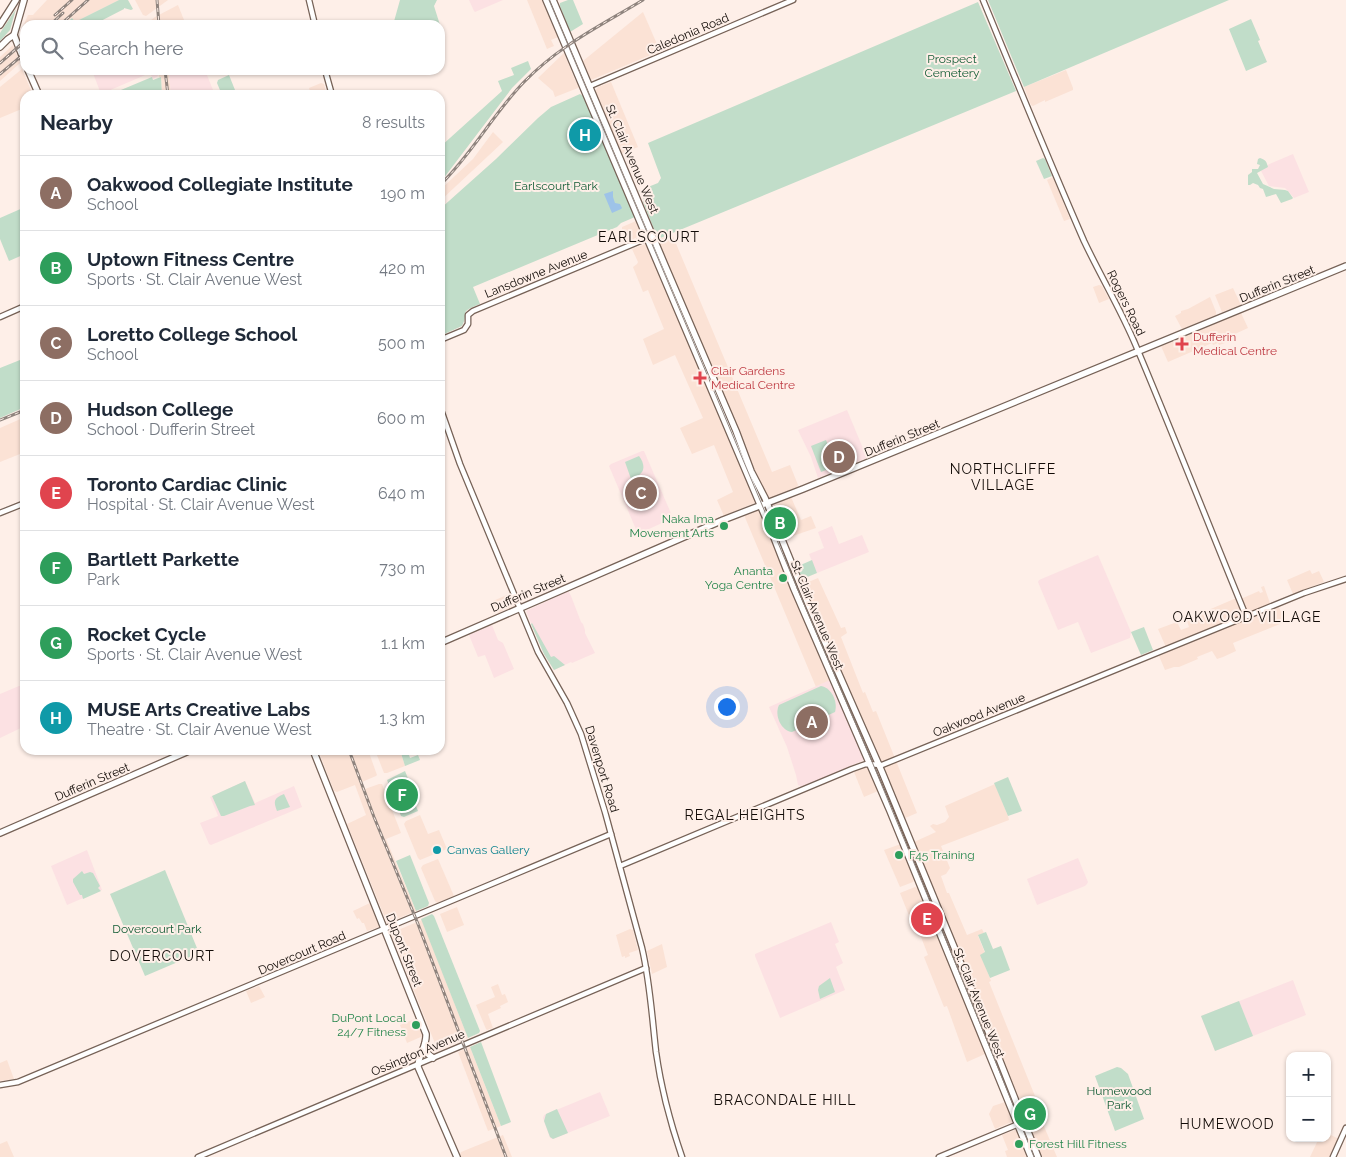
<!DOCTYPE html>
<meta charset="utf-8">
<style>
body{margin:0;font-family:Raleway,sans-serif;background:#f6f6f7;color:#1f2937}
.controls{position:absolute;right:15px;bottom:15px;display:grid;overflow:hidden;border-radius:10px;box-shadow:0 1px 4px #0004}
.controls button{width:45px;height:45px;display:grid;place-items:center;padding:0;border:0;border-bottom:1px solid #e0e1e3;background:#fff;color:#1f2937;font:25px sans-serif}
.you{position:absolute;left:726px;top:706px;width:18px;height:18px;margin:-12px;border:4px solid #fff;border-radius:50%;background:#1a73e8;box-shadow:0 0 0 8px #1a73e833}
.badge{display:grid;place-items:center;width:32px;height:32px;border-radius:50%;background:#725d2c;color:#fff;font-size:16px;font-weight:700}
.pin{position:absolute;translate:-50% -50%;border:2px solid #fff;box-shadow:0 1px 5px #0006}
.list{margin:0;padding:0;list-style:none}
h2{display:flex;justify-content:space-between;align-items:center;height:65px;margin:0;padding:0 20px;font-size:21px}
h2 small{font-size:16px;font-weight:400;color:#747a83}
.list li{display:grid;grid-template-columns:32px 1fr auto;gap:15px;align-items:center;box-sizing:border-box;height:75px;padding:0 20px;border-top:1px solid #e0e1e3}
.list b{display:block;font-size:19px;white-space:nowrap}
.list p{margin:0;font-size:16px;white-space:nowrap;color:#747a83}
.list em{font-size:16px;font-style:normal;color:#747a83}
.icon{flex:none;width:28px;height:28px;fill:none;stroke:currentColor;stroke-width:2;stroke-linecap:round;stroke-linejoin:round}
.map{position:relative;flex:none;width:1346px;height:1157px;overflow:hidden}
.search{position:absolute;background:#fff;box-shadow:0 1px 4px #0004;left:20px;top:20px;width:425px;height:55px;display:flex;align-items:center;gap:12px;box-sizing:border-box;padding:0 18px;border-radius:15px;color:#747a83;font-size:19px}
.panel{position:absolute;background:#fff;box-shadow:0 1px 4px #0004;left:20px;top:90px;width:425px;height:665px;border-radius:15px}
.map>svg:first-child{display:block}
</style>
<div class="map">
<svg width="1346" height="1157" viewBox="0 0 1346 1157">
<rect width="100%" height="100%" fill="#feefe8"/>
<g fill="#fbe2d5">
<path d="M47,0H119L75,22L71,18L64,25H25V29L23,27L28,15H33Z"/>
<path d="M135,0H168L146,16L143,15Z"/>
<path d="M527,0H542L558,37L551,40L554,46L547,49Z"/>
<path d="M178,5L186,25H145L155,17Z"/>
<path d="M643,12L660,51L591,80L583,61Z"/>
<path d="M13,45L20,63L0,81V57Z"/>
<path d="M564,53L575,80L579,86L578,88L555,97L553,91L538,78Z"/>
<path d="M22,69L33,95H25V110L24,108L0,118V87Z"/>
<path d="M158,70H178L169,74L171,95H162L161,77H159Z"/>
<path d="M1066,70L1073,88V90L1045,102V100L1033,106L1031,105L1024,87Z"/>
<path d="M611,82L638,147L621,154L595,91L598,87Z"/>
<path d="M321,83L324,84L327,95H311L309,88Z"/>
<path d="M493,132L503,142L440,201V190L473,159Z"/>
<path d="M1053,177L1070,219L1064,221L1047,180Z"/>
<path d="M636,221L642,235L627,242L625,241L622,231V227Z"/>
<path d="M672,234L772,472L790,465L798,485L797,487L769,499L766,498L724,516L717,500L733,492L714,445L692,454L680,428L703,418L675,355L653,365L643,339L664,329L648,290L643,292L633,267L637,264L638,262L632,249Z"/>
<path d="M1099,285L1102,286L1109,299L1099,303L1093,287Z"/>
<path d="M1233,288L1241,305L1222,312L1215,295Z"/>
<path d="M1210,297L1216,312V315L1182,329L1175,316L1181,313V311L1188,309Z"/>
<path d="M1241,313L1248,328L1224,339L1225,343L1219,345L1218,343L1213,345L1212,343L1168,362L1161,346Z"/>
<path d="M25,417V452L0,462V428Z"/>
<path d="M791,497L801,520L811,516L816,528L784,539L771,508L772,506Z"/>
<path d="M758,509L776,548L792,589L818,578L841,628L845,627L847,633L841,637L863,693L865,692L873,712L876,711L917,813L903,819L843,676L816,687L744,515Z"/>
<path d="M1310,570L1312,574L1319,571L1324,582L1293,594L1287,580Z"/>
<path d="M1264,586L1272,609L1279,607L1285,622L1233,643L1236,651L1223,657L1217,659L1212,651L1197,657L1198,659L1179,667H1174L1165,670L1159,656L1168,652L1158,629L1177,622L1181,630L1189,627L1187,621L1206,613V611L1234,599L1243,598L1259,591L1260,593L1263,592L1261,587Z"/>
<path d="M509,594L513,606L498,613L493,601Z"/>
<path d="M318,750H368L377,775L376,776L362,782L365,789L379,784H382L401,833L386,839L416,911L387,923L347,824L366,815L355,785L337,792L334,791Z"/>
<path d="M375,750H400L405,766L387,773H384Z"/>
<path d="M868,767L878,791L864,797L854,772Z"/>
<path d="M995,784L1008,816L1009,820L941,846L950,868L946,874L941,876L947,893H949L967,935L982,929L984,933L978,936L985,953L981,955L991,981L989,982L1035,1096L1032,1098L1057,1157H1041L981,1006L918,855L914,842L936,832L930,826L933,824L937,825L945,822L949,817L945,806Z"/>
<path d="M420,815L428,834L439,830L447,849L420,860L418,858L404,824L406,821Z"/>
<path d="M898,845H900L914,880L913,882L900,887L884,850Z"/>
<path d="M438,859L454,896L437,903L435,901L421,868L423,865Z"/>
<path d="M915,887L918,888L986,1052L985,1054L967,1062L947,1006L944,1007L924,957L928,955L921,937L916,933L900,893Z"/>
<path d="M370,903L379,927L367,931L364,923H362L359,918L357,919L353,911Z"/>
<path d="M457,907L464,925L447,932L440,914Z"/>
<path d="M422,920L468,1038L438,1051L391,933Z"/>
<path d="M630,929L633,930L638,950L629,953L630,956L625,958V956L622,957L616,935Z"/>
<path d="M662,944L667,967L652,974L647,951Z"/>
<path d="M498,984L502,995L505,994L508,1002L500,1006L501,1008L488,1014L493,1028L487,1030L486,1029L476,1005L495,997L491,987Z"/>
<path d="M259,986L265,997L251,1003L246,991Z"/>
<path d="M415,1019L423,1036L407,1043L400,1025Z"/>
<path d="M470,1047L501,1126L488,1131L458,1052Z"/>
<path d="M7,1060L14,1079L0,1081V1063Z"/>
<path d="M1005,1102L1012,1122L995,1129L989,1114L993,1106Z"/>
<path d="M1015,1130L1017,1131L1027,1157H1007L1005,1151L1008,1150L1002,1135Z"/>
<path d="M1327,1133L1339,1139L1330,1157H1310L1319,1138H1327Z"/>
<path d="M503,1135L512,1157H461L460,1154L461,1152Z"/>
<path d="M7,1141L14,1157H0V1144Z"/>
</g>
<g fill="#fce1e3">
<path d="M469,0H503L475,12L474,11Z"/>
<path d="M100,70H157L158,76L153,79L150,73L101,94L93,73Z"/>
<path d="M178,70H205L215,95H171L169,74Z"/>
<path d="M1293,154L1309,192L1294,198L1288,191L1285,188L1269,186L1261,171L1265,166Z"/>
<path d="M847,410L867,458L818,478L811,457L798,430Z"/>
<path d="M642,451H644L673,518L638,534L609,466L611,464Z"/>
<path d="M832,526L839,544L862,535L869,552L817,573L809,554L824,548L818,532Z"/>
<path d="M1098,555L1131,632L1130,638L1091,653L1078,622L1058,630L1038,582L1039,580Z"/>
<path d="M566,592H569L571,596L581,622L583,624L585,630V633L595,653L572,663L571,662L554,670L544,654L526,611Z"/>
<path d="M492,625L498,640L503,643L514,669L494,678L485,655L478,657L469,635Z"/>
<path d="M830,680L864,759L862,761L802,787L798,785L796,775L787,747L769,707Z"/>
<path d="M19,686H22L25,692V726L0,738V694Z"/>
<path d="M245,781L255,803L294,786L302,807L211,845L209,844L200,823L218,816L210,797Z"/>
<path d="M87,850L102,890L67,905L51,866Z"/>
<path d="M1078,858L1088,882L1087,884L1085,886L1037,905L1027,879Z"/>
<path d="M831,922L839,942L835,944L843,963L836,967L845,990L780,1018L755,956V954Z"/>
<path d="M1293,980L1306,1015L1215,1051L1201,1016Z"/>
<path d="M600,1092L610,1116L553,1139L550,1138L543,1118L544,1115Z"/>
</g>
<g fill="#c1ddc9">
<path d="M119,0H128L133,9L131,10L124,8V9L93,25H64L72,18L75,22Z"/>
<path d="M400,0H437L434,6L440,25H393Z"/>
<path d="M568,0H573L583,24L570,32L560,6V3Z"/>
<path d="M988,0H1229L1024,87Z"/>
<path d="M978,2L1016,91L658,239L643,202L644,200L641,192L638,191L658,183L661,178L648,143Z"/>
<path d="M16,9L10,30L0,41V33Z"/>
<path d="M1251,19L1260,40L1258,41L1267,62L1246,71L1229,29Z"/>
<path d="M528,61L531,69L512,88L440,183V147L502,91L498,81L514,75L511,68Z"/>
<path d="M229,75L237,95H222L217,83L218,80Z"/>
<path d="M152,77L153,80L161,77L162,95H109Z"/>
<path d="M580,94L583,96L635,217L621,223L617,227L473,287L480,304C457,313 470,311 462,326L440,336V209L496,159L538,118L551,107Z"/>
<path d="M1043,158L1045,159L1052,176L1044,179L1036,161Z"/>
<path d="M1260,158C1266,160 1266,161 1268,167L1257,173L1263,184L1274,189L1285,190L1288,191L1293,198L1292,199L1281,203L1276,194L1266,197L1263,189L1260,188L1258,185L1253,183L1250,185H1248V175L1252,172V169H1258L1260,165L1257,164L1258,159Z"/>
<path d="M25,207V254L9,261L0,239V218Z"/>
<path d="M25,358V407L0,418V368Z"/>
<path d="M826,440L836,466L821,472L811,446Z"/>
<path d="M639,456C647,467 644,475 631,479L625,462Z"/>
<path d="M812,560L817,573L805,578L804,576L801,577L796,567Z"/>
<path d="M532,623L551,657L554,656L565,665L554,670L544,654L531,624Z"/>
<path d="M1144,627L1153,650L1141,655L1131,632Z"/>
<path d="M821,686C832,688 838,702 835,712L792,732C781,731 774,715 779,705Z"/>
<path d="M400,750H409V755L410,758L418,755L420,760L405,766Z"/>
<path d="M405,771L413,791L410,792L418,811L404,817L401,816L387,780Z"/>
<path d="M1008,777L1022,811L1008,816L994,783Z"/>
<path d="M245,781L255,805L250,806L224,816H221L212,796Z"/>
<path d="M284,794L290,807L277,811C273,801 274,798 284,794Z"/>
<path d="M410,855L429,903L428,906L416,911L396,861Z"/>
<path d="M165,870L199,953L145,976L110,894Z"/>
<path d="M82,871L84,874L90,872L93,873L100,886L98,888L101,891L83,899L82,895H80L73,882V879Z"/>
<path d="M432,914L434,916L480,1031L479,1033L468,1038L421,919Z"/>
<path d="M986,932L993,949L1001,946L1010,970L990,978L980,955L985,952L978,935Z"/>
<path d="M830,978L835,992L820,999L818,990L819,986Z"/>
<path d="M1239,1001L1253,1036L1215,1051L1201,1016Z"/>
<path d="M481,1042L511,1122L501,1126L470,1047Z"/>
<path d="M1117,1067L1121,1068L1128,1074L1144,1119L1115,1131L1095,1076Z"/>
<path d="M557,1109L568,1133L553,1139L550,1137L544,1121L546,1114Z"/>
</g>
<path fill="#9ec3e8" d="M613,191V197L615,203L620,204L622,208L621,209L612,213L604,194Z"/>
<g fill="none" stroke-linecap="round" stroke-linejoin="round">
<defs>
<g id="minor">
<path d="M309,0L315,25"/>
<path d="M983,0C1016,80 1049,161 1084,241C1101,277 1121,310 1136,346C1174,436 1209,526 1246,616"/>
<path d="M325,70L332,95"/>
<path d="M590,86L793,0"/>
<path d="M0,317L25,306"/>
<path d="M440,340L464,330L468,324V315L473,311L650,237"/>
<path d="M440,407L460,464L538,652L567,703L581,734L605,812L642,948C650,982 652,1017 656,1052C661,1088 670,1122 682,1157"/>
<path d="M0,513L25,503"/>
<path d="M620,866L852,769L866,764L882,765L1250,615L1304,593L1346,579"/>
<path d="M0,1085L18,1082L611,834"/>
<path d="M198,1157L646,968"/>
<path d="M939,1157L1021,1123"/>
<path d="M1333,1157L1346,1128"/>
</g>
<g id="major">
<path d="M24,0L14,35L25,63"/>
<path d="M546,0L773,535L794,589L890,811L1031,1157"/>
<path d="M553,0L664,263L736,431L751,471L765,498L809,606L882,772L973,993L1038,1157"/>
<path d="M0,25L16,0"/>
<path d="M0,47L8,39L14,35"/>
<path d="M28,70L39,95"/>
<path d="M440,643L723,520L803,489L1346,266"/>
<path d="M313,750L426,1034C427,1046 418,1055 418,1067L457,1157"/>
<path d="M0,833L191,750"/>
<path d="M425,1044L428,1054L433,1058"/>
</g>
</defs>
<use href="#minor" stroke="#766257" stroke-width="7"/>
<use href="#major" stroke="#766257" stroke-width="8"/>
<use href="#minor" stroke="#fff" stroke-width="4.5"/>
<use href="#major" stroke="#fff" stroke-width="5.5"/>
<path stroke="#8f847e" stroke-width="1" d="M549,0L803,602L873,764L967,991L1034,1157"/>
<defs>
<g id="rail">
<path d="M157,0L159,25"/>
<path d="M55,15L72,0"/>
<path d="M50,25L63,13"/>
<path d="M60,25L88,0"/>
<path d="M0,63L25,41"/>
<path d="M165,70L168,95"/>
<path d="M0,74L25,53"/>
<path d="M440,185C472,154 493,114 524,82C560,45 600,26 643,0"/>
<path d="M0,420L25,410"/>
<path d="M349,750L374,817L418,924L506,1157"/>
</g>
</defs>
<use href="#rail" stroke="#8f847e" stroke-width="3"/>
<use href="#rail" stroke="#feefe8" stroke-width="1" stroke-dasharray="4" stroke-linecap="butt"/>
</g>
<g fill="#e0444e" stroke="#feefe8" stroke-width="2">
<path d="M1179.5 336.5h5v5h5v5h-5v5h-5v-5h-5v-5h5z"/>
<path d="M697.5 370.5h5v5h5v5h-5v5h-5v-5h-5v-5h5z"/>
</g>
<g fill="#2e9e5b" stroke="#feefe8" stroke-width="2">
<circle cx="724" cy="526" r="5"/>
<circle cx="783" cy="578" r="5"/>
<circle cx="899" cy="855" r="5"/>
<circle cx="416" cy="1025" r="5"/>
<circle cx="1019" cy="1144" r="5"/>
</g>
<circle fill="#0f9aa8" stroke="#feefe8" stroke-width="2" cx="437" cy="850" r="5"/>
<g text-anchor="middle" stroke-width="4" stroke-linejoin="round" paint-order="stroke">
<g font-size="12" fill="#120b07" stroke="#feefe8">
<text transform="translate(688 34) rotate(-23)" y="4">Caledonia Road</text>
<text transform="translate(632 159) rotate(67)" y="4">St. Clair Avenue West</text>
<text transform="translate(536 274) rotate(-22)" y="4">Lansdowne Avenue</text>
<text transform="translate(1277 284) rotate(-22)" y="4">Dufferin Street</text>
<text transform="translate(1126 303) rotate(64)" y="4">Rogers Road</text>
<text transform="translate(902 438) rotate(-22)" y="4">Dufferin Street</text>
<text transform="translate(528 593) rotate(-23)" y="4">Dufferin Street</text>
<text transform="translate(817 615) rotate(67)" y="4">St. Clair Avenue West</text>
<text transform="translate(979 715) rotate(-22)" y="4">Oakwood Avenue</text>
<text transform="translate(602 769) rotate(73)" y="4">Davenport Road</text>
<text transform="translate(92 782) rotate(-23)" y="4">Dufferin Street</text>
<text transform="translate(404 950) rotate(68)" y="4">Dupont Street</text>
<text transform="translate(302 953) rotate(-23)" y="4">Dovercourt Road</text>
<text transform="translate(979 1003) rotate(68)" y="4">St. Clair Avenue West</text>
<text transform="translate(418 1053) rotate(-23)" y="4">Ossington Avenue</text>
</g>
<g font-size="12" fill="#125c35" stroke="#feefe8">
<text x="952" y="63">Prospect<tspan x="952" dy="14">Cemetery</tspan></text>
<text x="556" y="190">Earlscourt Park</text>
<text x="157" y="933">Dovercourt Park</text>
<text x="1119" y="1095">Humewood<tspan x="1119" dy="14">Park</tspan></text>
</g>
<g font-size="12" fill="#be3a42" stroke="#feefe8" text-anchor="start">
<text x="1193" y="341">Dufferin<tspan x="1193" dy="14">Medical Centre</tspan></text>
<text x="711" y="375">Clair Gardens<tspan x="711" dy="14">Medical Centre</tspan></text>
</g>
<g font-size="12" fill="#27864d" stroke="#feefe8" text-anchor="end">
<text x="714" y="523">Naka Ima<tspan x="714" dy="14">Movement Arts</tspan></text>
<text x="773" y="575">Ananta<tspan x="773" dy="14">Yoga Centre</tspan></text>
<text x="909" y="859" text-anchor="start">F45 Training</text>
<text x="406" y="1022">DuPont Local<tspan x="406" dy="14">24/7 Fitness</tspan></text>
<text x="1029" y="1148" text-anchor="start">Forest Hill Fitness</text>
</g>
<g font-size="12" fill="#0d838f" stroke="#feefe8" text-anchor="start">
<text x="447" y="854">Canvas Gallery</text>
</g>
<g font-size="14" letter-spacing="1" fill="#120b07" stroke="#feefe8">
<text x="649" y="242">EARLSCOURT</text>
<text x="1003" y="474">NORTHCLIFFE<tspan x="1003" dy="16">VILLAGE</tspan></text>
<text x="1247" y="622">OAKWOOD VILLAGE</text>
<text x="745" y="820">REGAL HEIGHTS</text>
<text x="162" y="961">DOVERCOURT</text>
<text x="785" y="1105">BRACONDALE HILL</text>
<text x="1227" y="1129">HUMEWOOD</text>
</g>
</g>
</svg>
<div class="controls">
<button>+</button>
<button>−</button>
</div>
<div class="you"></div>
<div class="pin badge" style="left:812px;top:722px;background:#8d6e63">A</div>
<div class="pin badge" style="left:780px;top:523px;background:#2e9e5b">B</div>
<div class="pin badge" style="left:641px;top:493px;background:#8d6e63">C</div>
<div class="pin badge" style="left:839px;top:457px;background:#8d6e63">D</div>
<div class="pin badge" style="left:927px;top:919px;background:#e0444e">E</div>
<div class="pin badge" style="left:402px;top:795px;background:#2e9e5b">F</div>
<div class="pin badge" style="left:1030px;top:1114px;background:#2e9e5b">G</div>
<div class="pin badge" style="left:585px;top:135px;background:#0f9aa8">H</div>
<div class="search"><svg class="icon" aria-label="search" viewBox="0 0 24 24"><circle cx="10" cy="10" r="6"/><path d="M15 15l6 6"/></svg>Search here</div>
<section class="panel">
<h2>Nearby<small>8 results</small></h2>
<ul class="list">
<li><span class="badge" style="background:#8d6e63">A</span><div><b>Oakwood Collegiate Institute</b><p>School</p></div><em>190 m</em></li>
<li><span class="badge" style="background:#2e9e5b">B</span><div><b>Uptown Fitness Centre</b><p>Sports · St. Clair Avenue West</p></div><em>420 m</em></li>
<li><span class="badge" style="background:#8d6e63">C</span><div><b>Loretto College School</b><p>School</p></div><em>500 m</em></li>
<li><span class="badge" style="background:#8d6e63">D</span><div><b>Hudson College</b><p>School · Dufferin Street</p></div><em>600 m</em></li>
<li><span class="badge" style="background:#e0444e">E</span><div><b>Toronto Cardiac Clinic</b><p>Hospital · St. Clair Avenue West</p></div><em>640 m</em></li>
<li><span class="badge" style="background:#2e9e5b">F</span><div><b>Bartlett Parkette</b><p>Park</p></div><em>730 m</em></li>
<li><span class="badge" style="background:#2e9e5b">G</span><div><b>Rocket Cycle</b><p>Sports · St. Clair Avenue West</p></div><em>1.1 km</em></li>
<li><span class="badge" style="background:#0f9aa8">H</span><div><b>MUSE Arts Creative Labs</b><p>Theatre · St. Clair Avenue West</p></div><em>1.3 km</em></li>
</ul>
</section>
</div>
